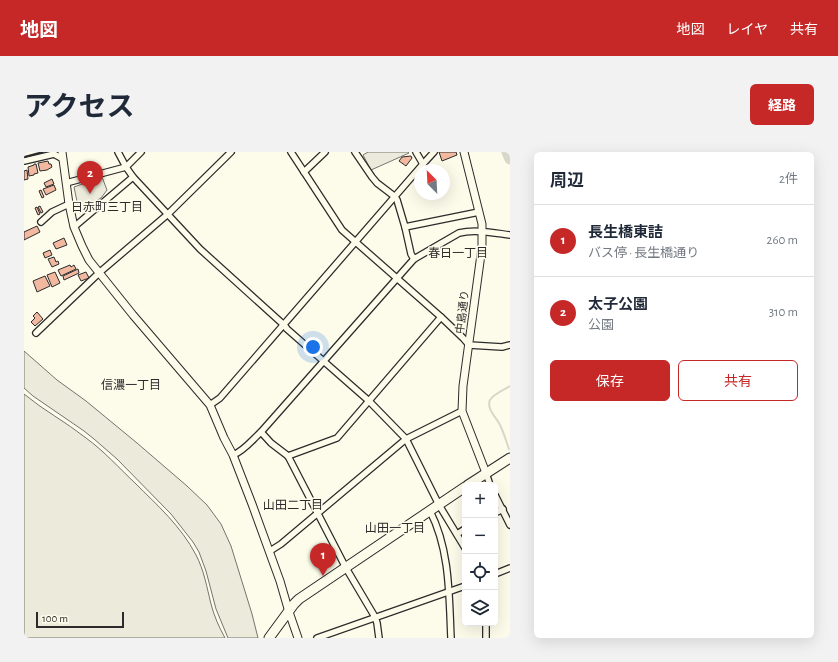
<!DOCTYPE html>
<html lang="ja">
<meta charset="utf-8">
<style>
body{margin:0;font-family:"Alegreya Sans","Noto Sans JP",sans-serif;background:#f2f2f3;color:#1f2937}
.controls{position:absolute;right:12px;bottom:12px;display:grid;overflow:hidden;border-radius:6px;box-shadow:0 4px 16px #0002}
.controls button{width:36px;height:36px;display:grid;place-items:center;padding:0;border:0;border-bottom:1px solid #e0e1e3;background:#fff;color:#1f2937;font:20px sans-serif}
.compass{position:absolute;left:390px;top:12px;width:36px;height:36px;border-radius:50%;background:#fff;box-shadow:0 4px 16px #0002;rotate:336deg}
.scale{position:absolute;left:12px;bottom:10px;width:88px;box-sizing:border-box;padding-left:4px;border:2px solid #2b2b2b;border-top:0;font-size:11px;line-height:14px;white-space:nowrap;color:#2b2b2b;-webkit-text-stroke:3px #fdfbea;paint-order:stroke}
.you{position:absolute;left:289px;top:195px;width:14px;height:14px;margin:-10px;border:3px solid #fff;border-radius:50%;background:#1a73e8;box-shadow:0 0 0 6px #1a73e833}
.badge{display:grid;place-items:center;width:26px;height:26px;border-radius:50%;background:#c62828;color:#fff;font-size:13px;font-weight:700}
.pin{position:absolute;translate:-50% -33px;filter:drop-shadow(0 1px 2px #0008)}
.pin::after{content:'';position:absolute;top:21px;width:14px;height:12px;background:inherit;clip-path:polygon(0 0,100% 0,50% 100%)}
.list{margin:0;padding:0;list-style:none}
h2{display:flex;justify-content:space-between;align-items:center;height:52px;margin:0;padding:0 16px;font-size:17px}
h2 small{font-size:13px;font-weight:400;color:#747a83}
.list li{display:grid;grid-template-columns:26px 1fr auto;gap:12px;align-items:center;box-sizing:border-box;height:72px;padding:0 16px;border-top:1px solid #e0e1e3}
.list b{display:block;font-size:15px;white-space:nowrap}
.list p{margin:0;font-size:13px;white-space:nowrap;color:#747a83}
.list em{font-size:13px;font-style:normal;color:#747a83}
.actions{display:flex;gap:8px;padding:12px 16px}
.actions a{flex:1;padding:9px 0;border:1px solid #c62828;border-radius:6px;text-align:center;font-size:14px;color:#c62828}
.actions .main{background:#c62828;color:#fff}
.icon{flex:none;width:22px;height:22px;fill:none;stroke:currentColor;stroke-width:2;stroke-linecap:round;stroke-linejoin:round}
.map{position:relative;flex:none;width:486px;height:486px;overflow:hidden;border-radius:6px}
header{display:flex;align-items:center;gap:24px;box-sizing:border-box;height:56px;padding:0 20px;background:#c62828;color:#fff}
header strong{font-size:19px}
nav{display:flex;gap:22px;margin-inline-start:auto;font-size:14px}
.intro{display:flex;align-items:center;justify-content:space-between;box-sizing:border-box;height:96px;padding:0 24px}
h1{margin:0;font-size:28px}
.button{padding:10px 18px;border-radius:6px;background:#c62828;color:#fff;font-size:14px;font-weight:700}
main{display:flex;gap:24px;padding:0 24px}
aside{flex:1;background:#fff;border-radius:6px;box-shadow:0 4px 16px #0002}
.map>svg:first-child{display:block}
</style>
<header>
<strong>地図</strong>
<nav><a>地図</a><a>レイヤ</a><a>共有</a></nav>
</header>
<div class="intro"><h1>アクセス</h1><a class="button">経路</a></div>
<main>
<div class="map">
<svg width="486" height="486" viewBox="0 0 486 486">
<rect width="100%" height="100%" fill="#fdfbea"/>
<g fill="#ecebdb" stroke="#74746e">
<path d="M344,0H384L385,1L347,18L339,3Z"/>
<path d="M78,25L83,38L77,46L55,59L50,35Z"/>
<path d="M0,199L33,228L62,249L113,291L163,334L183,353L197,372L207,394L228,462L234,486H204L192,457L182,419L175,400L169,390L147,362L93,307L70,287L60,279L9,244L0,236Z"/>
<path d="M0,242C19,258 42,270 62,286C80,299 95,316 111,331C133,353 157,374 172,403C180,418 183,436 187,452C190,464 195,475 201,486H1L0,484Z"/>
</g>
<g fill="none" stroke-linecap="round" stroke-linejoin="round">
<path stroke="#d8d7c9" stroke-width="2" d="M485,297C482,289 480,281 476,273C473,266 462,257 466,248C468,243 481,237 486,234"/>
<path stroke="#d8d7c9" stroke-width="11" d="M483,0L486,7"/>
</g>
<g fill="#f2b8a0" stroke="#2b2b2b">
<path d="M415,0H432L433,3L418,9Z"/>
<path d="M387,4L388,6L382,14L375,9L378,5Z"/>
<path d="M24,9L25,12H27L28,15L23,18L16,19L14,11Z"/>
<path d="M10,12H12L14,21L10,22V23L5,24L4,15L10,13Z"/>
<path d="M3,18L4,27L0,28V19Z"/>
<path d="M28,27L30,32L22,35L20,31Z"/>
<path d="M30,33L32,38L22,43L19,37Z"/>
<path d="M17,38L20,45L18,46L15,39Z"/>
<path d="M16,54L19,60L17,61L14,55Z"/>
<path d="M13,55L16,62L14,63L11,56Z"/>
<path d="M13,74L16,80L0,88V80Z"/>
<path d="M40,86L43,93L32,97L29,91Z"/>
<path d="M26,98L28,103L21,106L19,101Z"/>
<path d="M30,105L32,110L34,109L35,112L28,115L24,107Z"/>
<path d="M46,113L47,115L50,113L52,117L37,124L34,118Z"/>
<path d="M54,117L55,121L40,128L39,124Z"/>
<path d="M31,120L36,131L28,135L23,123Z"/>
<path d="M62,120L65,126L57,129L54,123Z"/>
<path d="M21,124L26,134L13,140L9,129Z"/>
<path d="M13,160L19,167L11,174L7,170L11,166L9,164Z"/>
</g>
<g fill="none" stroke-linecap="round" stroke-linejoin="round">
<defs>
<g id="minor">
<path d="M94,0L102,15L109,25L176,97L260,173L263,177L345,249L382,287L415,353L441,396"/>
<path d="M267,0L318,78L417,165L439,186L445,193L478,195L486,193"/>
<path d="M331,0L348,25L353,31L370,44L373,48L381,75L387,102L390,107"/>
<path d="M392,0L399,12"/>
<path d="M0,9L30,2L39,7"/>
<path d="M280,20L301,0"/>
<path d="M42,31L102,15L117,0"/>
<path d="M17,70L28,60L45,52"/>
<path d="M50,75L109,25"/>
<path d="M381,75L455,60"/>
<path d="M12,181L76,120L144,62L207,0"/>
<path d="M186,253L196,246L399,12L410,0"/>
<path d="M237,280L247,291L264,304L322,416L351,465L353,471L355,486"/>
<path d="M209,303C220,299 228,288 237,280L390,107L435,81C451,77 470,81 486,83"/>
<path d="M264,304L313,286L417,165"/>
<path d="M462,321L466,333"/>
<path d="M471,343L486,373"/>
<path d="M406,359C426,398 425,443 427,486"/>
<path d="M471,361L479,357"/>
<path d="M433,382L441,377"/>
<path d="M246,399L257,392L382,287L438,259"/>
<path d="M471,422L486,416"/>
<path d="M462,471V486"/>
<path d="M293,486L441,434"/>
</g>
<g id="tertiary">
<path d="M38,0L45,52L50,75L58,94L65,108L109,163L186,253L200,286L209,303L228,352L256,429L265,460"/>
<path d="M440,0L458,72V95L439,234L438,259L462,321"/>
</g>
<path id="secondary" d="M265,460L274,486"/>
<g id="trunk">
<path d="M444,333L486,306"/>
<path d="M245,486L270,452L275,447L441,335"/>
</g>
</defs>
<use href="#minor" stroke="#2b2b2b" stroke-width="8"/>
<use href="#tertiary" stroke="#2b2b2b" stroke-width="9"/>
<use href="#secondary" stroke="#2b2b2b" stroke-width="9"/>
<use href="#trunk" stroke="#2b2b2b" stroke-width="11"/>
<use href="#minor" stroke="#fdfbea" stroke-width="5.5"/>
<use href="#tertiary" stroke="#fdfbea" stroke-width="7"/>
<use href="#secondary" stroke="#fdfbea" stroke-width="7"/>
<use href="#trunk" stroke="#fdfbea" stroke-width="9"/>
<path stroke="#2b2b2b" stroke-width="2" d="M0,5L19,0"/>
</g>
<g text-anchor="middle" stroke-width="3" stroke-linejoin="round" paint-order="stroke">
<g font-size="11" fill="#2b2b2b" stroke="#fdfbea">
<text transform="translate(438 160) rotate(-83)" y="4">中島通り</text>
</g>
<g font-size="12" fill="#2b2b2b" stroke="#fdfbea">
<text x="83" y="59">日赤町三丁目</text>
<text x="434" y="105">春日一丁目</text>
<text x="107" y="237">信濃一丁目</text>
<text x="269" y="357">山田二丁目</text>
<text x="371" y="380">山田一丁目</text>
</g>
</g>
</svg>
<div class="controls">
<button>+</button>
<button>−</button>
<button><svg class="icon" aria-label="locate" viewBox="0 0 24 24"><circle cx="12" cy="12" r="6"/><path d="M12 2v4M12 18v4M2 12h4M18 12h4"/></svg></button>
<button><svg class="icon" aria-label="layers" viewBox="0 0 24 24"><path d="M12 4l9 5-9 5-9-5zM3 14l9 5 9-5"/></svg></button>
</div>
<svg class="compass" viewBox="-18 -18 36 36"><path d="M0-13l5 13h-10z" fill="#e53935"/><path d="M0 13l5-13h-10z" fill="#747a83"/></svg>
<div class="scale">100 m</div>
<div class="you"></div>
<div class="pin badge" style="left:299px;top:424px">1</div>
<div class="pin badge" style="left:66px;top:42px">2</div>
</div>
<aside>
<h2>周辺<small>2件</small></h2>
<ul class="list">
<li><span class="badge">1</span><div><b>長生橋東詰</b><p>バス停 · 長生橋通り</p></div><em>260 m</em></li>
<li><span class="badge">2</span><div><b>太子公園</b><p>公園</p></div><em>310 m</em></li>
</ul>
<div class="actions"><a class="main">保存</a><a>共有</a></div>
</aside>
</main>
